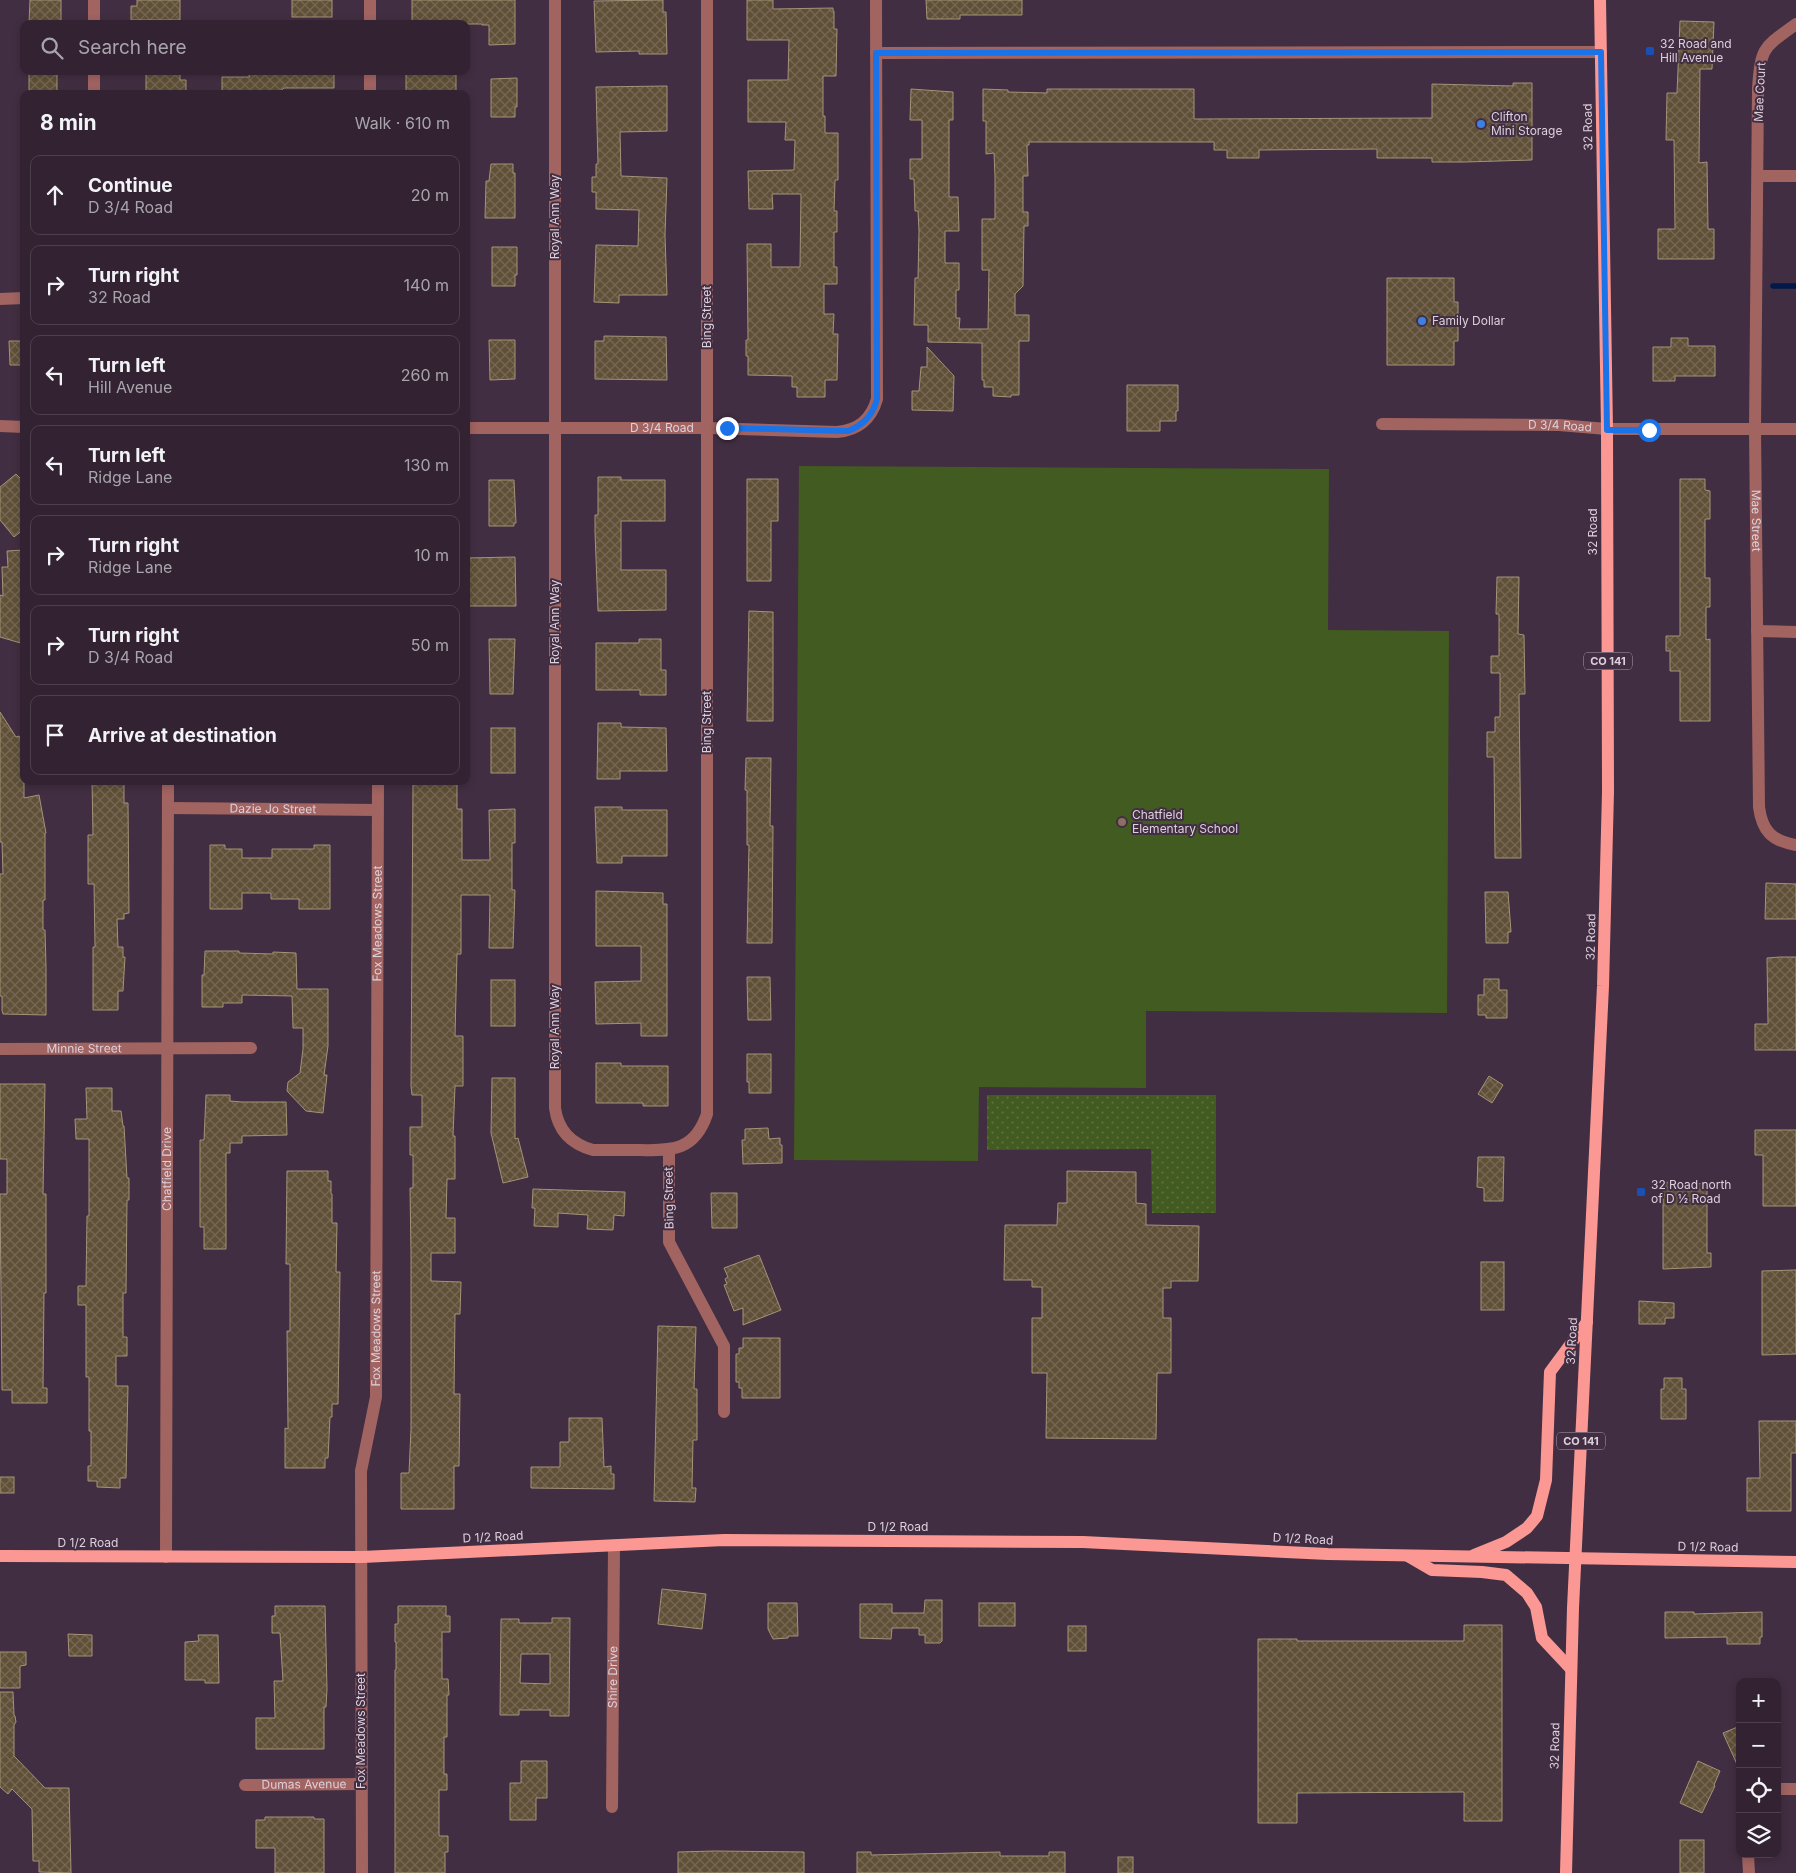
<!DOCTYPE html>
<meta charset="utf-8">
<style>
body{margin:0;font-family:Inter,sans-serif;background:#3d2f3e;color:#f1f3f6}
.controls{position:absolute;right:15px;bottom:15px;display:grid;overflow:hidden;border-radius:10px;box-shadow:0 2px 8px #0003}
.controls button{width:45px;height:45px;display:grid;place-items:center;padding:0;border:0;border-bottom:1px solid #4d3f4d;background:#322232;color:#f1f3f6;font:25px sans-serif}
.stop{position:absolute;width:15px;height:15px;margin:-11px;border:4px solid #1a73e8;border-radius:50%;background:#fff}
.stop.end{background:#1a73e8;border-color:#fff;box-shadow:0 1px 5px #0008}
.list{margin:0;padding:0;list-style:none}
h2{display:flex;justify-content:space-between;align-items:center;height:65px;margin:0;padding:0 20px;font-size:21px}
h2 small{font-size:16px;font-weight:400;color:#a8a4ac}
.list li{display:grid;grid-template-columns:32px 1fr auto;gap:15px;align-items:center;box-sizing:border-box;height:80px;margin:0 10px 10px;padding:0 10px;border:1px solid #4d3f4d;border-radius:10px}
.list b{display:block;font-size:19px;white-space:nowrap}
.list p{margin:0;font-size:16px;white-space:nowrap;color:#a8a4ac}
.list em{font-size:16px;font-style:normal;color:#a8a4ac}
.icon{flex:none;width:28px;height:28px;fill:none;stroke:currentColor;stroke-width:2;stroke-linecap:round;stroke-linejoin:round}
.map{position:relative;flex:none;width:1796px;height:1873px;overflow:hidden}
.search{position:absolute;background:#322232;box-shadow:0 2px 8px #0003;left:20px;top:20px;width:450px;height:55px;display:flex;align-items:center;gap:12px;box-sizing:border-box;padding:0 18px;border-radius:10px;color:#a8a4ac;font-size:19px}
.panel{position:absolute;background:#322232;box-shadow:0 2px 8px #0003;left:20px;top:90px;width:450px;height:695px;border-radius:10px}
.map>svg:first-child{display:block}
</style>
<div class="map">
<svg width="1796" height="1873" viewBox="0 0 1796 1873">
<defs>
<pattern id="park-dots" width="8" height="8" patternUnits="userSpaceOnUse" patternTransform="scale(1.25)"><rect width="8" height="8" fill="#425b20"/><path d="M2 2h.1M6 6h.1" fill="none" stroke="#5d7240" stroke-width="1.8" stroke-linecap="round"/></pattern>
<pattern id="building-cross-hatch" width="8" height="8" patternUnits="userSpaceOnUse" patternTransform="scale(1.25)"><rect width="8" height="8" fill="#5f5037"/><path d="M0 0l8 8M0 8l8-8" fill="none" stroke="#766854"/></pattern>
</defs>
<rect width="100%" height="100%" fill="#422e42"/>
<path fill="#425b20" d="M799,466L1329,469L1328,630L1449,631L1447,1013L1146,1011V1088L979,1087L978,1161L794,1160Z"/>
<path fill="url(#park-dots)" d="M987,1095H1216V1213H1152L1151,1149L987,1150Z"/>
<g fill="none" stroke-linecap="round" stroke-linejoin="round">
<path stroke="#011a49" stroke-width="5.5" d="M1773,286H1796"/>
</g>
<g fill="url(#building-cross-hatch)" stroke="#a39377" fill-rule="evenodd">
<path d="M30,0H61V24H29Z"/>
<path d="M137,0H180V20H131V6H137Z"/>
<rect x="292" y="0" width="40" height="17"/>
<path d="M412,0H515V44L489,45V25H482V24H412Z"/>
<path d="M663,0V12H666L667,54H639V51L596,52L594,1Z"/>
<path d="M747,0H773V9L833,8V11H834V29H837L836,76H823V116H825V133H838V180H835L834,211H837V232H834V267H837V284H824V314H834L833,334H838L837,380H825V397H797V387H792V376L748,375V356H746V340H748L747,244H771V267H800L801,194H772L773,209H749L748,171L794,170L795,140H785L786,122H748V80H788L789,40H747Z"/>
<path d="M926,0H1022V15H960V19H927Z"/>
<path d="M1680,21L1714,22L1712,69H1700L1699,163L1707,162L1708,229H1714V259H1658V229H1675L1674,140H1666L1667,93H1677Z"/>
<rect x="29" y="71" width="28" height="23"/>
<path d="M146,71H180V80H186V94H146Z"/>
<path d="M246,71H334V88H284L277,94H222V77H250Z"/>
<path d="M406,71L456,74V94H406Z"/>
<path d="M517,78V107H515V117H491V79Z"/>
<path d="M1513,83H1532V160L1465,162H1432V158H1377V149L1259,150V158H1227V150H1214V142H1029V145H1027L1028,176H1023V212H1028V226H1024L1023,286L1015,294V315H1029V341H1019V395H1011V397L993,396V387H984V380H982V343L928,342V325H914L915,278H918L919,231L918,211H915L914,179H910V159H922V120H910L911,89L953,92V120H949V197H958L959,231H945V263H959V290H956V318H960L959,329H988L989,270H982V219H995V177L994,153L986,154V121H983V89L1008,90V92L1047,93V89H1194V119L1432,118V84L1513,86Z"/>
<path d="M667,86V131L620,132L621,176L667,178L665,235L667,295H619V303L594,302L596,245L638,246L639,210L596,209V192H592V177H596V164H598L596,87Z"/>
<path d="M491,164H513V173H515V218H485L486,181H489Z"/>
<path d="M492,247H517V275H515V286H492Z"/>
<path d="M1387,278H1454V302H1458V341H1454V365H1387Z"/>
<path d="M604,336L666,337L667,380L595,379V341H604Z"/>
<path d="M1671,338H1688V346H1715V376H1675V381H1653V347H1671Z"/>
<path d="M489,340H515V379L490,380Z"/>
<path d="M9,341H24V365H10Z"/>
<path d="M927,347L954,376L953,411L912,410V391H919L921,367H927Z"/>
<path d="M1127,385H1178V411H1176V421H1160V431H1127Z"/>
<path d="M16,474L24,482V529L14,537L0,520V487Z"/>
<path d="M598,477H621V480H665V521H621V570H666V610L598,611L595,532V515H598Z"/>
<path d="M747,479H778V521H771V581H747Z"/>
<path d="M1680,479H1705V490L1710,491V519H1705V578H1710V607H1706V640L1710,639V721H1680V671H1670V651H1666V636H1680Z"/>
<path d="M489,480H514L516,523H514V526H489Z"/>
<path d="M24,550V644L0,637V595L3,596L2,567H8L7,551Z"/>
<path d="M515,557L516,606H466V558Z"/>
<path d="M1497,577H1519L1518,634L1524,635L1525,694H1519L1521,858H1495L1494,757H1487V732H1495V717H1500V673H1491V656H1499V614H1496Z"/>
<path d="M749,611L773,612V721H747Z"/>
<path d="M489,639H515L513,694H490Z"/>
<path d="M639,639H661V670H666V695H640V690H596V643H639Z"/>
<path d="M0,712L16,737L19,736L24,746V798L39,795L46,833H45V900H43V930H45L46,967V1015L3,1014L2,1010V996H0V874H3L2,842H0Z"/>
<path d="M598,723H621V727L666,728L667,771H620V779H597Z"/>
<rect x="491" y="728" width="24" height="45"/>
<path d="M746,758H771L770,826H773L772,943H747L749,845H747V790H745Z"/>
<path d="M92,781H124V803H128L129,913L124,914V919H117L118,947H123V957H125L123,991H118V1010H93V947H95L94,884H88V835H93Z"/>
<path d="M413,781H457V809H462V860H490L489,810L515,809V843H512V890H515L513,948H489L490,895H461V954H457L455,1036H463V1086H455L453,1136H455V1179H447L446,1218H455V1253H431V1281L461,1282L460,1314H455L454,1394H460L459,1466H454V1509H401V1473H409L411,1429V1253L410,1188H413V1155H410V1127H422V1095H412L411,1086Z"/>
<path d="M595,807H622V810H667V856H622V863H597Z"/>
<path d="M210,845H225V849H242V858H272V849H314V845H330V909H299V899H271V893H242V909H210Z"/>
<path d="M1766,883L1796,884V919H1765Z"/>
<path d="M596,891L663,893V904H667V1036H641V1023L596,1024L595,982L641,981V946H596Z"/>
<path d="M1485,892H1508L1511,932H1508V943H1486Z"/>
<path d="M205,951H239V953L273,954V952L296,953L297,989H328V1046L324,1075H327L323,1113L306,1111L287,1091L288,1082L300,1073L303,1049V1028H293L292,996L242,995V1003H223V1007H202V975H204Z"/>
<path d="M1780,957H1796V1050H1755V1024H1768L1767,958Z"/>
<path d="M747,977H770L771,1020H748Z"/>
<path d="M1484,979H1499V990H1507V1018H1486V1015H1478V995H1484Z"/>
<rect x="491" y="980" width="24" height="46"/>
<path d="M747,1054H771V1093H749V1082H747Z"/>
<path d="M596,1063H621V1066H668V1106H643V1103H596Z"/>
<path d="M1489,1076L1503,1085L1492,1103L1478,1094Z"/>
<path d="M492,1078H515V1139L518,1138L528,1177L503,1183L491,1133Z"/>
<path d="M0,1084H45L43,1194H46V1293H44L43,1388H47V1403H12V1390H2L0,1194H7V1159H0Z"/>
<path d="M86,1088H112V1111H121L123,1126H124L127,1178H129V1200H127L126,1293H123V1337H127V1356H116V1386H128L126,1478H120V1488L97,1487V1481H88V1466H91V1431H89V1377H86V1305H78V1286H86L87,1216H89V1139H76L75,1119H87Z"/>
<path d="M206,1095H230V1101L242,1102H286L287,1135L242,1136V1143H230V1153H226V1249H204V1227H200V1140H204Z"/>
<path d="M768,1128L769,1139L780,1138V1145H782V1163L743,1164L742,1140H745V1129Z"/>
<path d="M1755,1130H1796V1206H1763V1155H1755Z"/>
<path d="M1478,1157H1504L1503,1201H1484V1188L1477,1187Z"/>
<path d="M287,1171H328V1181H331V1194H332V1223H337L336,1272H340L338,1404H332V1417H330L328,1458H325V1468H285V1428L288,1429L287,1331H290V1264H286Z"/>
<path d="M1067,1171L1136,1172V1203L1146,1204V1225L1199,1226L1198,1281H1171V1288H1163V1318H1171V1373H1157L1156,1439L1046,1438L1047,1373H1032V1318H1042V1287H1032V1280H1004L1005,1225H1057L1058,1203H1067Z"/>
<path d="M1663,1182L1707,1184V1253H1711V1267L1663,1269Z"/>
<path d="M533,1189L625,1192L624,1216L614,1215L613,1230L587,1229L588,1215L558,1213V1227L534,1226L535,1208H532Z"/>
<path d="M711,1193H737V1228H712Z"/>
<path d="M759,1255L781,1310L743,1325V1308L734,1311L724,1285L727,1284L725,1279L728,1277L724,1268Z"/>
<rect x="1481" y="1262" width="23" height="48"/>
<path d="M1796,1270V1354L1762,1355V1271Z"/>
<path d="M1639,1301L1674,1303V1318H1665V1324H1639Z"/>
<path d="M658,1326L696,1327L694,1389H697V1440H693L692,1488H696L695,1502L654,1501Z"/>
<path d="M743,1338H780V1398H742V1388H739V1382H736V1354H739V1348H743Z"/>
<path d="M1664,1378H1682V1389H1686V1419H1661V1389H1664Z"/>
<path d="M569,1418H602L604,1467L611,1466V1474H614V1489L531,1488V1467H560V1442H569Z"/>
<path d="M1759,1421H1796V1453H1791V1511H1747V1478H1760Z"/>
<rect x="0" y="1477" width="14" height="16"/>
<path d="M662,1589L706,1594L702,1629L658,1624Z"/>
<path d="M925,1600H942V1641L940,1643H925V1635H919V1628H892L891,1639L860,1638V1604H892V1613H924Z"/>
<path d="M768,1603H797L798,1636H788V1638L773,1639L768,1629Z"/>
<rect x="979" y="1603" width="36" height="23"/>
<path d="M275,1606H325L327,1689L326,1707H324V1749H256V1718H275L274,1681H283L280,1633H272V1616H275Z"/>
<path d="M398,1606H446V1616H450V1632H442V1679H448L449,1695H447V1737H444V1774H447V1790H439V1836H448V1852H445V1873H395V1670H396V1642H395V1624H398Z"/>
<path d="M1665,1612H1694V1614L1762,1612V1637H1760V1644H1727V1637L1665,1638Z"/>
<path d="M552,1618H570L569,1716H550V1710H519V1715H500L501,1619H519V1623H552ZM521,1654H550V1684L520,1683Z"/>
<path d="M1464,1625H1502V1821H1464V1792L1297,1793V1823H1258V1639H1297V1641H1464Z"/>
<rect x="1068" y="1626" width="18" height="25"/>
<path d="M68,1634L92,1635V1656H69Z"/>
<path d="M198,1635H218L219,1683H205V1680H185V1642L199,1641Z"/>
<path d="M0,1652H26V1665L20,1666V1688H0Z"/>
<path d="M0,1692H13L14,1715L15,1716L16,1722L14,1725V1756L45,1788H69L71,1873L39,1872V1861H33L32,1809L12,1789L8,1794L0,1787Z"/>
<path d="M1740,1726V1771L1723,1733Z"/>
<path d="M521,1761H547V1798H536V1820H510V1783H521Z"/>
<path d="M1698,1761L1720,1771L1714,1785L1715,1786L1702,1813L1680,1803Z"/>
<path d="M265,1817H314V1819H324V1873H275V1848H256V1820H265Z"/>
<rect x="1680" y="1840" width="24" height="33"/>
<path d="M714,1851L804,1852V1873H678V1852Z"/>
<path d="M857,1852H871V1855L1000,1852V1856H1049V1852H1065V1873H857Z"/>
<rect x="1118" y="1857" width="15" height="16"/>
</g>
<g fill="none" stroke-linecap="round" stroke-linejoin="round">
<g stroke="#a16461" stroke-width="12">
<path d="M94,0V24"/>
<path d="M370,0V24"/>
<path d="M555,0V1108C558,1131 571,1144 593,1150C609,1150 624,1150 640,1150C673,1151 695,1150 707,1114V0"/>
<path id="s1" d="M1796,24C1763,48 1761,47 1758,88L1755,429L1759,807C1762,831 1772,841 1796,845"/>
<path d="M876,53L1601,52"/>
<path d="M94,71V94"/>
<path d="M370,71V94"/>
<path d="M1758,176H1796"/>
<path d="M0,299L24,298"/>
<path id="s2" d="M1382,424L1559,425L1607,429H1796"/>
<path d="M0,426L24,427"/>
<path id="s3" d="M466,428H707L837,432C858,430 871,420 877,399L876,0"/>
<path d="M1757,631L1796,632"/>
<path id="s4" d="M168,808L377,810"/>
<path id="s5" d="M0,1049L251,1048"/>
<path d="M669,1150V1242L724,1346V1412"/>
<path id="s6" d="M166,1557L168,781"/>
<path id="s7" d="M245,1785L361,1784"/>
<path d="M1777,1789H1796"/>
<path id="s8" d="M612,1807L614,1546"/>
<path d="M1748,1854L1749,1873"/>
<path id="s9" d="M362,1873L361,1471L376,1397L378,781"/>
</g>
<g stroke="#fc9894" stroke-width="12">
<path d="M1474,1555L1506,1542L1527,1528L1537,1516L1546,1480L1550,1372L1587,1322"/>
<path d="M0,1556L362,1557L724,1540L1083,1542L1328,1554L1796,1562"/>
<path d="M1408,1556L1432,1570L1482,1572L1506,1575L1527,1593L1536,1607L1542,1638L1571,1669"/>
<path d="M1566,1873L1573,1608L1603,986L1608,792L1607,429L1600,0"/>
</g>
</g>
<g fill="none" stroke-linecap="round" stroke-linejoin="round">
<path stroke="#1a73e8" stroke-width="6" d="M727,428L848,431C864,425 873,415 877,399L876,53L1601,52L1607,430H1649"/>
</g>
<g fill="#1a4fb4" stroke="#422e42" stroke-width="2">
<rect x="1645" y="46" width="10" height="10" rx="2.5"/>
<rect x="1636" y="1187" width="10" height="10" rx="2.5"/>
</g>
<g fill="#3f7fe0" stroke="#422e42" stroke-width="2">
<circle cx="1481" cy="124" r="5"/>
<circle cx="1422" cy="321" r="5"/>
</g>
<circle fill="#8d6e63" stroke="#422e42" stroke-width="2" cx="1122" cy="822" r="5"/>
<g text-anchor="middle" stroke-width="4" stroke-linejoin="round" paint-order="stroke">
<g fill="#422e42" stroke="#ae9fae" stroke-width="1">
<rect x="1584" y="652.5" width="48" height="17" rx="4"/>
<rect x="1557" y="1432.5" width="48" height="17" rx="4"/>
</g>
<g font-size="11" font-weight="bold" fill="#ddd0dd">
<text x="1608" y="665">CO 141</text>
<text x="1581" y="1445">CO 141</text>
</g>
<g font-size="12" fill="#ddd0dd" stroke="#422e42" text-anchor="start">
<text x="1660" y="48">32 Road and<tspan x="1660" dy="14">Hill Avenue</tspan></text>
<text x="1491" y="121">Clifton<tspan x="1491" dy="14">Mini Storage</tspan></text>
<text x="1432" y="325">Family Dollar</text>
<text x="1132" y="819">Chatfield<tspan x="1132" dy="14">Elementary School</tspan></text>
<text x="1651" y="1189">32 Road north<tspan x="1651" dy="14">of D ½ Road</tspan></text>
</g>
<g font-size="12" fill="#ddd0dd" stroke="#422e42">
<text transform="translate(1760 92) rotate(-87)" y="4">Mae Court</text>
<text transform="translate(1588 127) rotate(-91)" y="4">32 Road</text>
<text transform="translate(555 217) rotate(-90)" y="4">Royal Ann Way</text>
<text transform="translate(707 317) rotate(-90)" y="4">Bing Street</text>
<text dy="4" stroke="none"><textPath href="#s2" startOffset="178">D 3/4 Road</textPath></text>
<text dy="4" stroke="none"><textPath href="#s3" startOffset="196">D 3/4 Road</textPath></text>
<text dy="4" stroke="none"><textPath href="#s1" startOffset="512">Mae Street</textPath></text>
<text transform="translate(1593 532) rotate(-90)" y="4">32 Road</text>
<text transform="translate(555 622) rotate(-90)" y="4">Royal Ann Way</text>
<text transform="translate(707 722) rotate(-90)" y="4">Bing Street</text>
<text dy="4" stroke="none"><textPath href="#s4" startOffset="105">Dazie Jo Street</textPath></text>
<text dy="4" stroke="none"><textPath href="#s9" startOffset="951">Fox Meadows Street</textPath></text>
<text transform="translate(1591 937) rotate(-89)" y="4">32 Road</text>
<text transform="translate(555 1027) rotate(-90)" y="4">Royal Ann Way</text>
<text dy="4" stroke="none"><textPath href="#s5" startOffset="84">Minnie Street</textPath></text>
<text dy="4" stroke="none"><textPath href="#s6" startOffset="388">Chatfield Drive</textPath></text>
<text transform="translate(669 1198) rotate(-91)" y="4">Bing Street</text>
<text dy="4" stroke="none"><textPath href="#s9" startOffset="546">Fox Meadows Street</textPath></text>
<text transform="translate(1572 1341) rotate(-87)" y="4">32 Road</text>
<text x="898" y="1531">D 1/2 Road</text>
<text transform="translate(493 1537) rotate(-3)" y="4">D 1/2 Road</text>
<text transform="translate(1303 1539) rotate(3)" y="4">D 1/2 Road</text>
<text x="88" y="1547">D 1/2 Road</text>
<text transform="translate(1708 1547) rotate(1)" y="4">D 1/2 Road</text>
<text dy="4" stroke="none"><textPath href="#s8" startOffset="130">Shire Drive</textPath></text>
<text transform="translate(361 1731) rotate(-90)" y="4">Fox Meadows Street</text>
<text transform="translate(1555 1746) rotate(-89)" y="4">32 Road</text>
<text dy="4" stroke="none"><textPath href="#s7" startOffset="59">Dumas Avenue</textPath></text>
</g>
</g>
</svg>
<div class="controls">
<button>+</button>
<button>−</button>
<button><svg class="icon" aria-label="locate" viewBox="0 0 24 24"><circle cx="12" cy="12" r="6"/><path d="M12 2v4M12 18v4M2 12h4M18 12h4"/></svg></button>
<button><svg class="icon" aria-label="layers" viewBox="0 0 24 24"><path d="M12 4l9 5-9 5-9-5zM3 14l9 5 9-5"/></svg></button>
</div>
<div class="stop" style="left:1649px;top:430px"></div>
<div class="stop end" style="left:727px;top:428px"></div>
<div class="search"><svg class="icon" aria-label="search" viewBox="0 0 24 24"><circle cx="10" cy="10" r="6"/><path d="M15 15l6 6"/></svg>Search here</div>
<section class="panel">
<h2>8 min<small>Walk · 610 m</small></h2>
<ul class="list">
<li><svg class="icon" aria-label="ahead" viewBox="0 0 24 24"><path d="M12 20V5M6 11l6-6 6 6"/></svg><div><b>Continue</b><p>D 3/4 Road</p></div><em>20 m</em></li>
<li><svg class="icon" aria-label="right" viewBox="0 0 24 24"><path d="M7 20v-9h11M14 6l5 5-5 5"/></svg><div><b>Turn right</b><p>32 Road</p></div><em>140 m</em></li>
<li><svg class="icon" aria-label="left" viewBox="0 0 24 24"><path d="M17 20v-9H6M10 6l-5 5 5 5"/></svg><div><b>Turn left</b><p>Hill Avenue</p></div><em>260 m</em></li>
<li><svg class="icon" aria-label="left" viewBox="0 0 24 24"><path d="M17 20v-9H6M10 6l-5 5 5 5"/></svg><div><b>Turn left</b><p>Ridge Lane</p></div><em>130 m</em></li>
<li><svg class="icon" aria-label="right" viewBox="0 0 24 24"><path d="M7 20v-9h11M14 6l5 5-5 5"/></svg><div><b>Turn right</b><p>Ridge Lane</p></div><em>10 m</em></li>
<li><svg class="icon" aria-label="right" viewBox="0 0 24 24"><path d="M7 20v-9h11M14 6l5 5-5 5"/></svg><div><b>Turn right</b><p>D 3/4 Road</p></div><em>50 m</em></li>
<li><svg class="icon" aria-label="arrive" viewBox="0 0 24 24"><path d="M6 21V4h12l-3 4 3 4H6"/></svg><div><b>Arrive at destination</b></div></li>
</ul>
</section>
</div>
